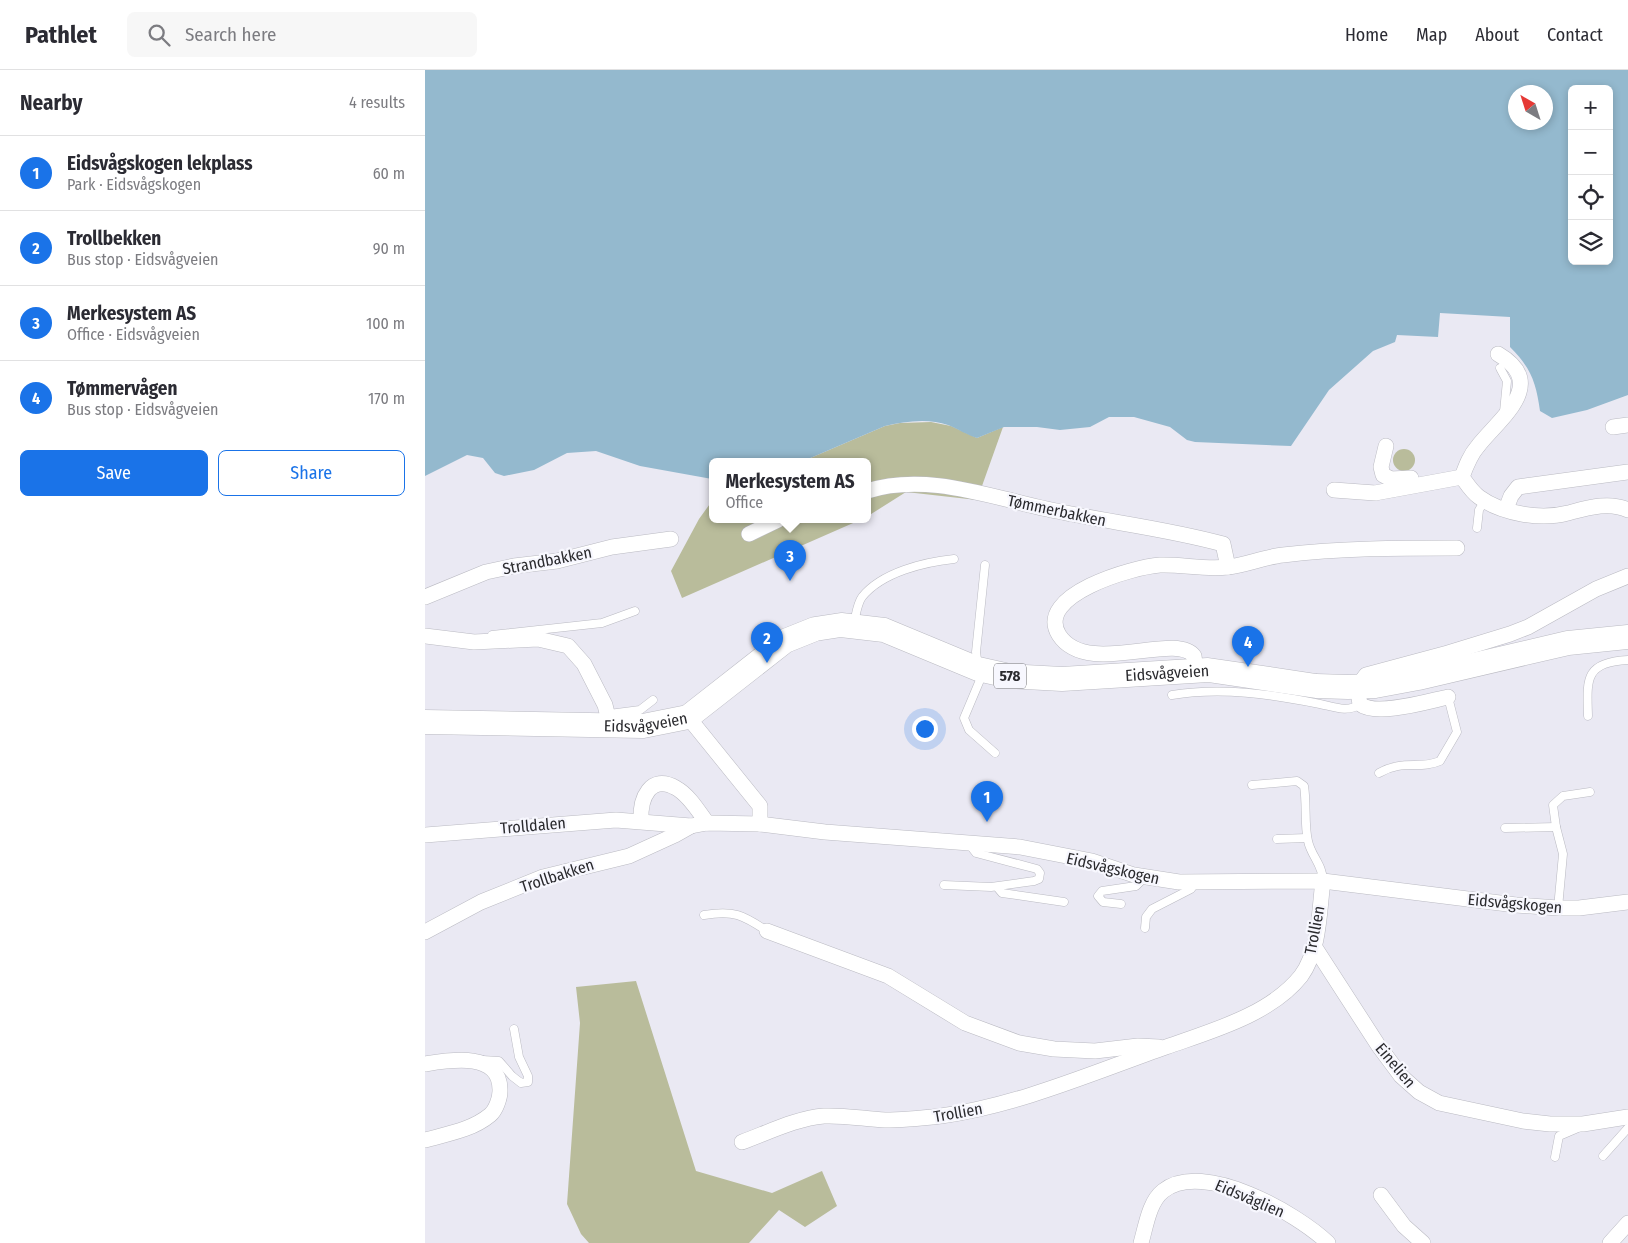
<!DOCTYPE html>
<meta charset="utf-8">
<style>
body{margin:0;font-family:"Fira Sans Condensed",sans-serif;background:#f7f7f7;color:#2b2b33}
.controls{position:absolute;right:15px;top:15px;display:grid;overflow:hidden;border-radius:8px;box-shadow:0 2px 8px #0003}
.controls button{width:45px;height:45px;display:grid;place-items:center;padding:0;border:0;border-bottom:1px solid #e1e1e2;background:#fff;color:#2b2b33;font:25px sans-serif}
.compass{position:absolute;left:1083px;top:15px;width:45px;height:45px;border-radius:50%;background:#fff;box-shadow:0 2px 8px #0003;rotate:321deg}
.you{position:absolute;left:499px;top:658px;width:18px;height:18px;margin:-12px;border:4px solid #fff;border-radius:50%;background:#1a73e8;box-shadow:0 0 0 8px #1a73e833}
.badge{display:grid;place-items:center;width:32px;height:32px;border-radius:50%;background:#1a73e8;color:#fff;font-size:16px;font-weight:700}
.pin{position:absolute;translate:-50% -41px;filter:drop-shadow(0 1px 2px #0008)}
.pin::after{content:'';position:absolute;top:26px;width:18px;height:15px;background:inherit;clip-path:polygon(0 0,100% 0,50% 100%)}
.popup{position:absolute;left:284px;top:388px;width:162px;height:65px;box-sizing:border-box;display:grid;place-content:center;border-radius:8px;background:#fff;filter:drop-shadow(0 1px 4px #0005);font-size:16px;white-space:nowrap;color:#7c7c81}
.popup b{font-size:19px;color:#2b2b33}
.popup::after{content:'';position:absolute;left:50%;top:100%;margin-left:-10px;border:10px solid transparent;border-top-color:#fff}
.list{margin:0;padding:0;list-style:none}
h2{display:flex;justify-content:space-between;align-items:center;height:65px;margin:0;padding:0 20px;font-size:21px}
h2 small{font-size:16px;font-weight:400;color:#7c7c81}
.list li{display:grid;grid-template-columns:32px 1fr auto;gap:15px;align-items:center;box-sizing:border-box;height:75px;padding:0 20px;border-top:1px solid #e1e1e2}
.list b{display:block;font-size:19px;white-space:nowrap}
.list p{margin:0;font-size:16px;white-space:nowrap;color:#7c7c81}
.list em{font-size:16px;font-style:normal;color:#7c7c81}
.actions{display:flex;gap:10px;padding:15px 20px}
.actions a{flex:1;padding:11px 0;border:1px solid #1a73e8;border-radius:8px;text-align:center;font-size:18px;color:#1a73e8}
.actions .main{background:#1a73e8;color:#fff}
.icon{flex:none;width:28px;height:28px;fill:none;stroke:currentColor;stroke-width:2;stroke-linecap:round;stroke-linejoin:round}
.map{position:relative;flex:none;width:1203px;height:1173px;overflow:hidden}
header{display:flex;align-items:center;gap:30px;box-sizing:border-box;height:70px;padding:0 25px;background:#fff;border-bottom:1px solid #e1e1e2}
header strong{font-size:24px}
nav{display:flex;gap:28px;margin-inline-start:auto;font-size:18px}
.search{width:350px;height:45px;background:#f7f7f7;display:flex;align-items:center;gap:12px;box-sizing:border-box;padding:0 18px;border-radius:8px;color:#7c7c81;font-size:19px}
main{display:flex}
aside{flex:1;background:#fff}
.map>svg:first-child{display:block}
</style>
<header>
<strong>Pathlet</strong>
<div class="search"><svg class="icon" aria-label="search" viewBox="0 0 24 24"><circle cx="10" cy="10" r="6"/><path d="M15 15l6 6"/></svg>Search here</div>
<nav><a>Home</a><a>Map</a><a>About</a><a>Contact</a></nav>
</header>
<main>
<aside>
<h2>Nearby<small>4 results</small></h2>
<ul class="list">
<li><span class="badge">1</span><div><b>Eidsvågskogen lekplass</b><p>Park · Eidsvågskogen</p></div><em>60 m</em></li>
<li><span class="badge">2</span><div><b>Trollbekken</b><p>Bus stop · Eidsvågveien</p></div><em>90 m</em></li>
<li><span class="badge">3</span><div><b>Merkesystem AS</b><p>Office · Eidsvågveien</p></div><em>100 m</em></li>
<li><span class="badge">4</span><div><b>Tømmervågen</b><p>Bus stop · Eidsvågveien</p></div><em>170 m</em></li>
</ul>
<div class="actions"><a class="main">Save</a><a>Share</a></div>
</aside>
<div class="map">
<svg width="1203" height="1173" viewBox="0 0 1203 1173">
<rect width="100%" height="100%" fill="#eae9f3"/>
<g fill="#b9bc9b">
<path d="M506,352L526,356L552,368L578,357L552,430L481,422L443,446L442,392H376L460,356L475,353Z"/>
<circle cx="979" cy="390" r="11"/>
<path d="M287,431L288,450H435L257,528L246,501L274,449Z"/>
<path d="M211,911L271,1101L347,1123L397,1101L412,1136L380,1157L354,1140L324,1173H164L156,1164L142,1134L155,953L151,917Z"/>
</g>
<path fill="#94b9ce" fill-rule="evenodd" d="M0,0H1203V325L1162,340L1127,348L1115,341C1111,312 1106,298 1085,277V247L1015,243L1013,267L972,265L970,272L948,281L904,320L866,376L770,372L762,370L745,357L709,347H684L665,357L635,360L612,357H579L552,368C542,365 533,359 523,355C504,348 480,351 460,356L376,392H288L287,409L215,396L171,381L142,383L109,400L79,406L70,403L58,388L42,385L0,406ZM1147,19H1184V191H1147ZM1090,22H1120V52H1090Z"/>
<g fill="none" stroke-linecap="round" stroke-linejoin="round">
<defs>
<g id="service">
<path d="M1075,298L1082,311L1079,342"/>
<path d="M1052,458L1054,440L1060,430"/>
<path d="M560,495L551,582L555,610L539,648L544,660L570,683"/>
<path d="M429,553C431,545 432,534 437,527C457,502 500,492 529,489"/>
<path d="M67,565L177,553L210,541"/>
<path d="M747,625C796,617 846,624 895,634C909,637 923,643 935,634"/>
<path d="M184,644L215,640L228,630"/>
<path d="M1163,646C1162,610 1159,592 1203,590"/>
<path d="M954,703C978,689 995,700 1015,691L1032,662L1023,627"/>
<path d="M827,715L872,711L879,716C882,734 879,754 883,771C886,786 898,795 898,811"/>
<path d="M1080,758L1131,757"/>
<path d="M852,769L882,768"/>
<path d="M519,815L566,817L609,811L614,809L615,803L612,799L551,783L544,774"/>
<path d="M572,817L577,823L639,832"/>
<path d="M696,834L678,832L673,826L677,821L711,816L720,807"/>
<path d="M1133,838L1138,784L1131,757L1128,735L1138,726L1165,722"/>
<path d="M279,845C309,840 318,845 342,861"/>
<path d="M720,858L721,847L727,839L766,819L770,813"/>
<path d="M57,990L74,991L87,1006L96,1013L103,1012V1006L94,987L89,959"/>
<path d="M1178,1086L1203,1058"/>
<path d="M1130,1087L1134,1066L1155,1057"/>
</g>
<g id="minor">
<path d="M1073,284C1124,314 1075,348 1053,376C1045,385 1041,396 1037,407C1042,414 1047,422 1054,427C1077,444 1116,450 1143,443C1162,438 1184,431 1203,440"/>
<path d="M1188,357L1203,355"/>
<path d="M961,376L956,397L958,405L966,409L986,408"/>
<path d="M909,420L950,423L1037,407"/>
<path d="M442,421C501,402 565,427 622,439C681,452 740,458 798,474L803,497"/>
<path d="M1081,439L1086,426L1093,417L1203,402"/>
<path d="M324,464L353,450"/>
<path d="M0,527L61,502L89,496L132,491L187,477L246,469"/>
<path d="M0,566L49,572L113,569L143,576L159,594L180,635L185,655"/>
<path d="M771,600L769,586C750,561 662,608 634,565C609,525 708,497 735,495C757,494 780,500 803,497C821,495 839,487 858,485C915,478 975,478 1032,478"/>
<path d="M1023,627C1004,631 951,647 935,634L932,617L941,605L1023,583L1085,564L1103,557L1171,519L1203,506"/>
<path d="M263,647L335,736V754L400,762L595,777L667,791L709,805L754,812L898,811L1091,835L1133,838H1154L1203,832"/>
<path d="M216,750C215,729 225,703 251,718C264,725 274,742 282,753"/>
<path d="M0,765L191,750L266,756L282,753L335,754"/>
<path d="M342,861L463,906L540,953L594,973L629,979L670,981L713,976L734,977"/>
<path d="M0,862L56,832L118,807L204,786L250,765L266,756"/>
<path d="M889,876L953,975L976,1006L994,1022L1014,1033L1098,1051L1125,1054H1158L1203,1047"/>
<path d="M0,994C25,990 76,981 75,1021C75,1028 71,1040 65,1045C47,1060 22,1064 0,1070"/>
<path d="M317,1072C342,1063 372,1048 399,1046C419,1045 440,1049 460,1050C479,1050 498,1048 516,1046C594,1035 667,1003 741,977C786,961 845,945 876,906C895,880 894,841 898,811"/>
<path d="M956,1125L979,1156L998,1173"/>
<path d="M716,1173C721,1156 724,1132 738,1121C778,1089 873,1144 903,1173"/>
<path d="M1185,1173L1203,1153"/>
</g>
<g id="primary">
<path id="s1" d="M0,652L218,656L263,647L360,571L390,559L416,555L459,560L553,599L584,606L637,609L783,600L891,616L923,617L950,616L993,608L1143,573L1203,567"/>
</g>
</defs>
<use href="#service" stroke="#babac2" stroke-width="9"/>
<use href="#minor" stroke="#babac2" stroke-width="16"/>
<use href="#primary" stroke="#babac2" stroke-width="25"/>
<use href="#service" stroke="#fff" stroke-width="8"/>
<use href="#minor" stroke="#fff" stroke-width="15"/>
<use href="#primary" stroke="#fff" stroke-width="24"/>
</g>
<g text-anchor="middle" stroke-width="4.5" stroke-linejoin="round" paint-order="stroke">
<rect fill="#f7f7fe" stroke="#68686c" stroke-width="1" x="569" y="593.5" width="32" height="25" rx="4"/>
<g font-size="15" font-weight="bold" fill="#2a2a2e">
<text x="585" y="611">578</text>
</g>
<g font-size="16" fill="#2a2a2e" stroke="#f7f7fe">
<text transform="translate(632 440) rotate(12)" y="6">Tømmerbakken</text>
<text transform="translate(122 490) rotate(-11)" y="6">Strandbakken</text>
<text dy="6" stroke="none"><textPath href="#s1" startOffset="781">Eidsvågveien</textPath></text>
<text dy="6" stroke="none"><textPath href="#s1" startOffset="221">Eidsvågveien</textPath></text>
<text transform="translate(108 755) rotate(-5)" y="6">Trolldalen</text>
<text transform="translate(688 798) rotate(13)" y="6">Eidsvågskogen</text>
<text transform="translate(132 805) rotate(-18)" y="6">Trollbakken</text>
<text transform="translate(1090 833) rotate(5)" y="6">Eidsvågskogen</text>
<text transform="translate(889 860) rotate(-79)" y="6">Trollien</text>
<text transform="translate(971 995) rotate(50)" y="6">Einelien</text>
<text transform="translate(533 1042) rotate(-10)" y="6">Trollien</text>
<text transform="translate(825 1128) rotate(23)" y="6">Eidsvåglien</text>
</g>
</g>
</svg>
<div class="controls">
<button>+</button>
<button>−</button>
<button><svg class="icon" aria-label="locate" viewBox="0 0 24 24"><circle cx="12" cy="12" r="6"/><path d="M12 2v4M12 18v4M2 12h4M18 12h4"/></svg></button>
<button><svg class="icon" aria-label="layers" viewBox="0 0 24 24"><path d="M12 4l9 5-9 5-9-5zM3 14l9 5 9-5"/></svg></button>
</div>
<svg class="compass" viewBox="-18 -18 36 36"><path d="M0-13l5 13h-10z" fill="#e53935"/><path d="M0 13l5-13h-10z" fill="#7c7c81"/></svg>
<div class="you"></div>
<div class="pin badge" style="left:562px;top:752px">1</div>
<div class="pin badge" style="left:342px;top:593px">2</div>
<div class="pin badge" style="left:365px;top:511px">3</div>
<div class="popup"><b>Merkesystem AS</b>Office</div>
<div class="pin badge" style="left:823px;top:597px">4</div>
</div>
</main>
